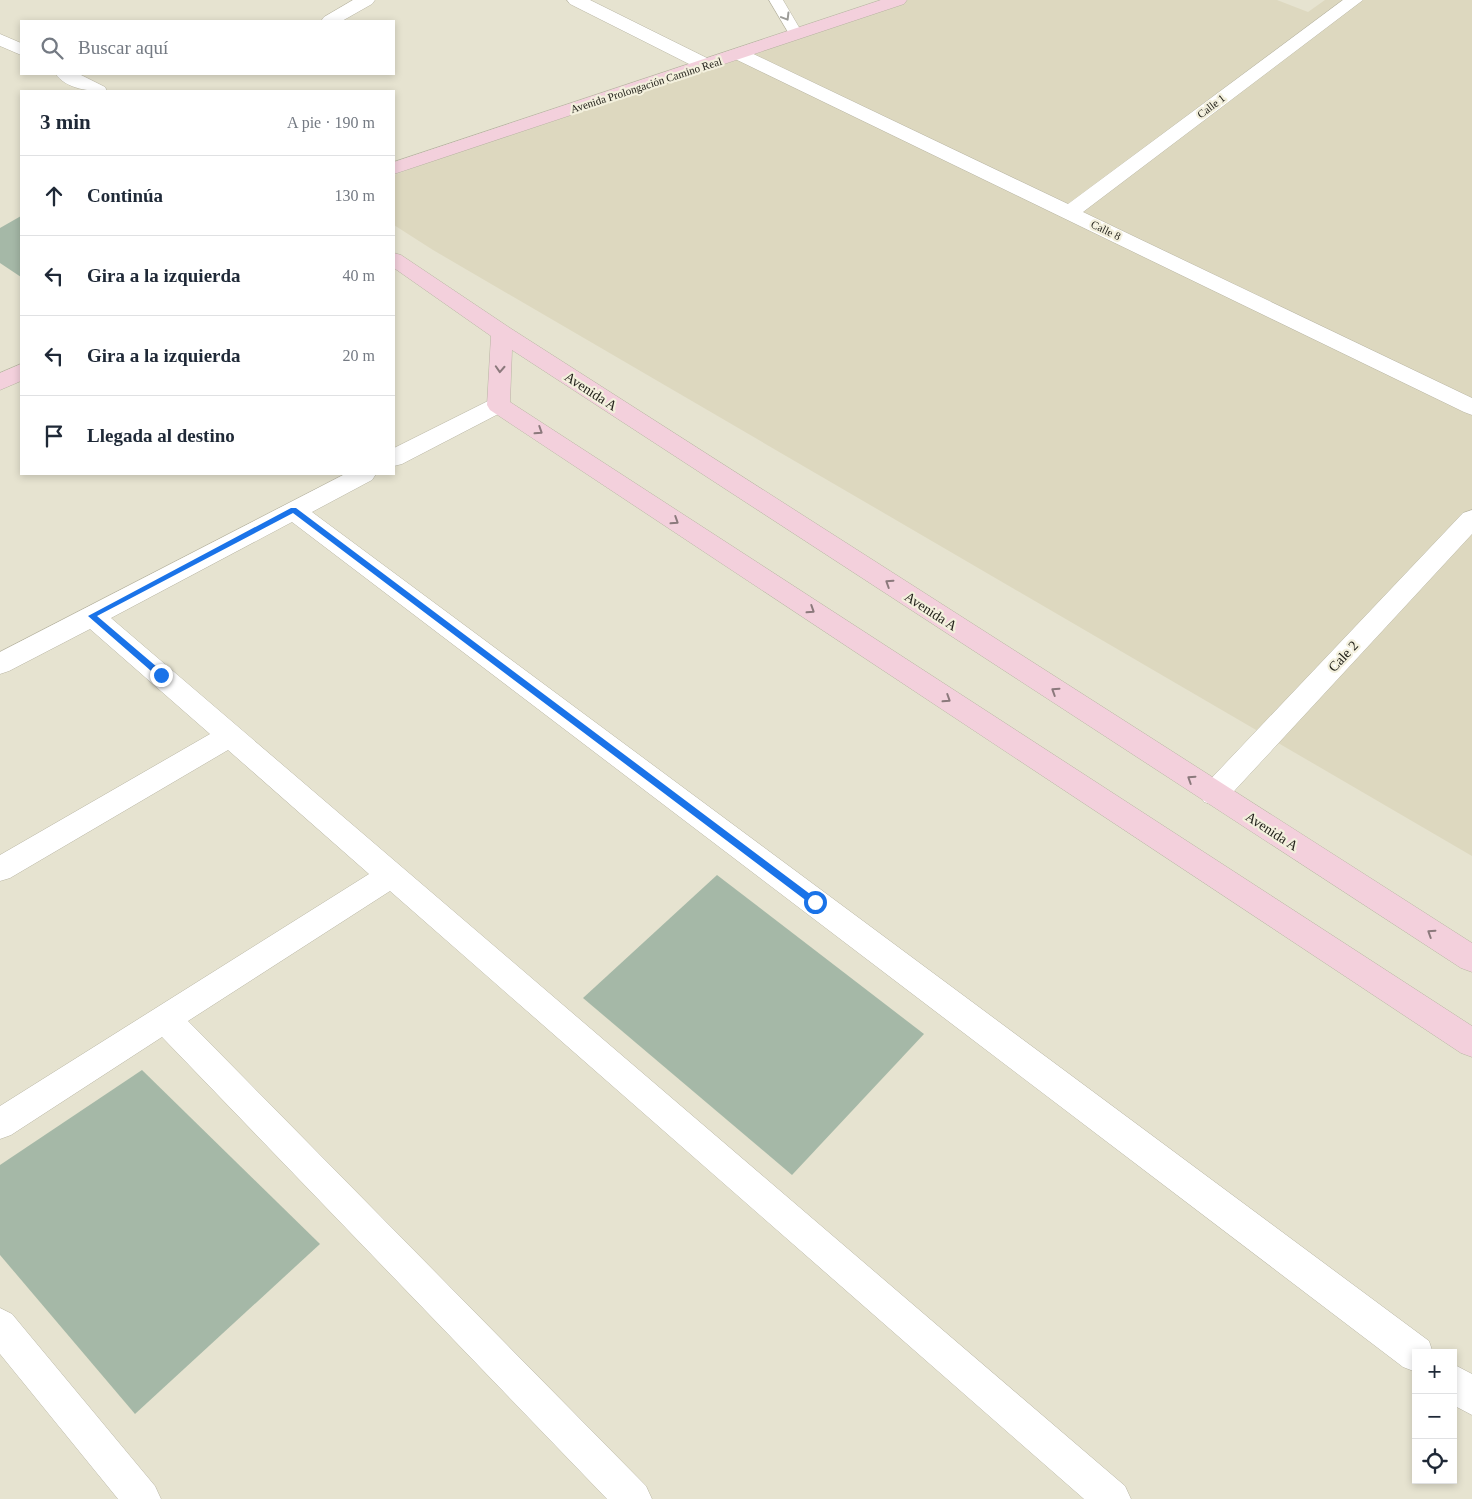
<!DOCTYPE html>
<html lang="es">
<meta charset="utf-8">
<style>
body{margin:0;font-family:Georgia,serif;background:#f2f2f3;color:#1f2937}
.controls{position:absolute;right:15px;bottom:15px;display:grid;overflow:hidden;border-radius:0px;box-shadow:0 2px 8px #0003}
.controls button{width:45px;height:45px;display:grid;place-items:center;padding:0;border:0;border-bottom:1px solid #e0e1e3;background:#fff;color:#1f2937;font:25px sans-serif}
.stop{position:absolute;width:15px;height:15px;margin:-11px;border:4px solid #1a73e8;border-radius:50%;background:#fff}
.stop.end{background:#1a73e8;border-color:#fff;box-shadow:0 1px 5px #0008}
.list{margin:0;padding:0;list-style:none}
h2{display:flex;justify-content:space-between;align-items:center;height:65px;margin:0;padding:0 20px;font-size:21px}
h2 small{font-size:16px;font-weight:400;color:#747a83}
.list li{display:grid;grid-template-columns:32px 1fr auto;gap:15px;align-items:center;box-sizing:border-box;height:80px;padding:0 20px;border-top:1px solid #e0e1e3}
.list b{display:block;font-size:19px;white-space:nowrap}
.list em{font-size:16px;font-style:normal;color:#747a83}
.icon{flex:none;width:28px;height:28px;fill:none;stroke:currentColor;stroke-width:2;stroke-linecap:round;stroke-linejoin:round}
.map{position:relative;flex:none;width:1472px;height:1499px;overflow:hidden}
.search{position:absolute;background:#fff;box-shadow:0 2px 8px #0003;left:20px;top:20px;width:375px;height:55px;display:flex;align-items:center;gap:12px;box-sizing:border-box;padding:0 18px;border-radius:0px;color:#747a83;font-size:19px}
.panel{position:absolute;background:#fff;box-shadow:0 2px 8px #0003;left:20px;top:90px;width:375px;height:385px;border-radius:0px}
.map>svg:first-child{display:block}
</style>
<div class="map">
<svg width="1472" height="1499" viewBox="0 0 1472 1499">
<rect width="100%" height="100%" fill="#e6e3d0"/>
<path fill="#ddd8bf" d="M901,0H1277L1308,12L1325,0H1472V856L433,250L394,225V175L777,35Z"/>
<g fill="#a5b8a7">
<path d="M21,216V277L0,263V228Z"/>
<path d="M717,875L924,1034L792,1175L583,998Z"/>
<path d="M142,1070L320,1244L135,1414L0,1255V1165Z"/>
</g>
<g fill="none" stroke-linecap="round" stroke-linejoin="round">
<defs>
<path id="lane" d="M769,0H783L803,34L801,37H791Z"/>
<g id="street">
<path d="M353,0H375L372,4L342,21H321L324,17Z"/>
<path d="M567,0H590L713,61L715,65L713,69L706,71L699,69L570,4Z"/>
<path d="M1343,0H1363L1083,212L1472,398V415L1464,412L733,58L730,54L733,50L739,49L745,50L1068,204Z"/>
<path d="M0,34L21,43V55L0,46Z"/>
<path d="M56,74H79L105,87L107,91C92,92 65,89 56,74Z"/>
<path d="M498,397L506,400L509,405L506,410L402,464L394,466V448L490,400Z"/>
<path d="M345,474H376L372,480L312,512L1429,1341L1433,1353H1416V1372L1403,1367L292,522L111,618L1125,1486L1131,1499H1084L390,891L188,1021L646,1486L652,1499H607L162,1037L11,1135L0,1139V1106L369,874L228,750L10,878L0,881V855L210,734L90,629L9,671L0,674V652Z"/>
<path d="M1472,510V534L1224,802L1214,805L1204,802L1200,794L1204,786L1463,513Z"/>
<path d="M0,1308L12,1314L155,1486L161,1499H118L0,1354Z"/>
<path d="M1453,1364L1472,1374V1415L1453,1405Z"/>
</g>
<g id="secondary">
<path d="M881,0H907L904,4L394,174V162Z"/>
<path d="M394,253L401,255L510,328L1472,943V972L1461,968L512,350L510,402L1472,1026V1057L1461,1053L490,410L487,405L491,336L394,268Z"/>
<path d="M21,364V381L0,390V373Z"/>
</g>
</defs>
<use href="#lane" stroke="#b8b5a3" stroke-width="1"/>
<use href="#street" stroke="#b8b5a3" stroke-width="1"/>
<use href="#secondary" stroke="#b8b5a3" stroke-width="1"/>
<use href="#lane" fill="#fff" fill-rule="evenodd"/>
<use href="#street" fill="#fff" fill-rule="evenodd"/>
<use href="#secondary" fill="#f3d0dc" fill-rule="evenodd"/>
</g>
<defs><path id="oneway-chevron" d="M-2-3.5L2.5 0L-2 3.5" fill="none" stroke-width="1.6" stroke-linecap="round" stroke-linejoin="round" transform="scale(1.25)"/></defs>
<use stroke="#9c9c98" href="#oneway-chevron" transform="translate(786 17) rotate(59)"/>
<g stroke="#8b797c">
<use href="#oneway-chevron" transform="translate(500 369) rotate(93)"/>
<use href="#oneway-chevron" transform="translate(539 431) rotate(33)"/>
<use href="#oneway-chevron" transform="translate(675 521) rotate(33)"/>
<use href="#oneway-chevron" transform="translate(889 583) rotate(-147)"/>
<use href="#oneway-chevron" transform="translate(811 610) rotate(33)"/>
<use href="#oneway-chevron" transform="translate(1055 691) rotate(-147)"/>
<use href="#oneway-chevron" transform="translate(947 699) rotate(33)"/>
<use href="#oneway-chevron" transform="translate(1191 779) rotate(-147)"/>
<use href="#oneway-chevron" transform="translate(1431 933) rotate(-147)"/>
</g>
<path fill="#1a73e8" d="M291,508H296L818,900V905H812L293,513L97,616L164,673V677H158L88,616Z"/>
<g text-anchor="middle" stroke-width="4.5" stroke-linejoin="round" paint-order="stroke">
<g font-size="11" fill="#23221b" stroke="#f3f0dd">
<text transform="translate(646 85) rotate(-18)" y="4">Avenida Prolongación Camino Real</text>
<text transform="translate(1211 106) rotate(-37)" y="4">Calle 1</text>
<text transform="translate(1106 230) rotate(26)" y="4">Calle 8</text>
</g>
<g font-size="14" fill="#23221b" stroke="#f3f0dd">
<text transform="translate(591 391) rotate(33)" y="5">Avenida A</text>
<text transform="translate(931 611) rotate(33)" y="5">Avenida A</text>
<text transform="translate(1343 656) rotate(-47)" y="5">Cale 2</text>
<text transform="translate(1272 831) rotate(33)" y="5">Avenida A</text>
</g>
</g>
</svg>
<div class="controls">
<button>+</button>
<button>−</button>
<button><svg class="icon" aria-label="locate" viewBox="0 0 24 24"><circle cx="12" cy="12" r="6"/><path d="M12 2v4M12 18v4M2 12h4M18 12h4"/></svg></button>
</div>
<div class="stop" style="left:815px;top:902px"></div>
<div class="stop end" style="left:161px;top:675px"></div>
<div class="search"><svg class="icon" aria-label="search" viewBox="0 0 24 24"><circle cx="10" cy="10" r="6"/><path d="M15 15l6 6"/></svg>Buscar aquí</div>
<section class="panel">
<h2>3 min<small>A pie · 190 m</small></h2>
<ul class="list">
<li><svg class="icon" aria-label="ahead" viewBox="0 0 24 24"><path d="M12 20V5M6 11l6-6 6 6"/></svg><div><b>Continúa</b></div><em>130 m</em></li>
<li><svg class="icon" aria-label="left" viewBox="0 0 24 24"><path d="M17 20v-9H6M10 6l-5 5 5 5"/></svg><div><b>Gira a la izquierda</b></div><em>40 m</em></li>
<li><svg class="icon" aria-label="left" viewBox="0 0 24 24"><path d="M17 20v-9H6M10 6l-5 5 5 5"/></svg><div><b>Gira a la izquierda</b></div><em>20 m</em></li>
<li><svg class="icon" aria-label="arrive" viewBox="0 0 24 24"><path d="M6 21V4h12l-3 4 3 4H6"/></svg><div><b>Llegada al destino</b></div></li>
</ul>
</section>
</div>
